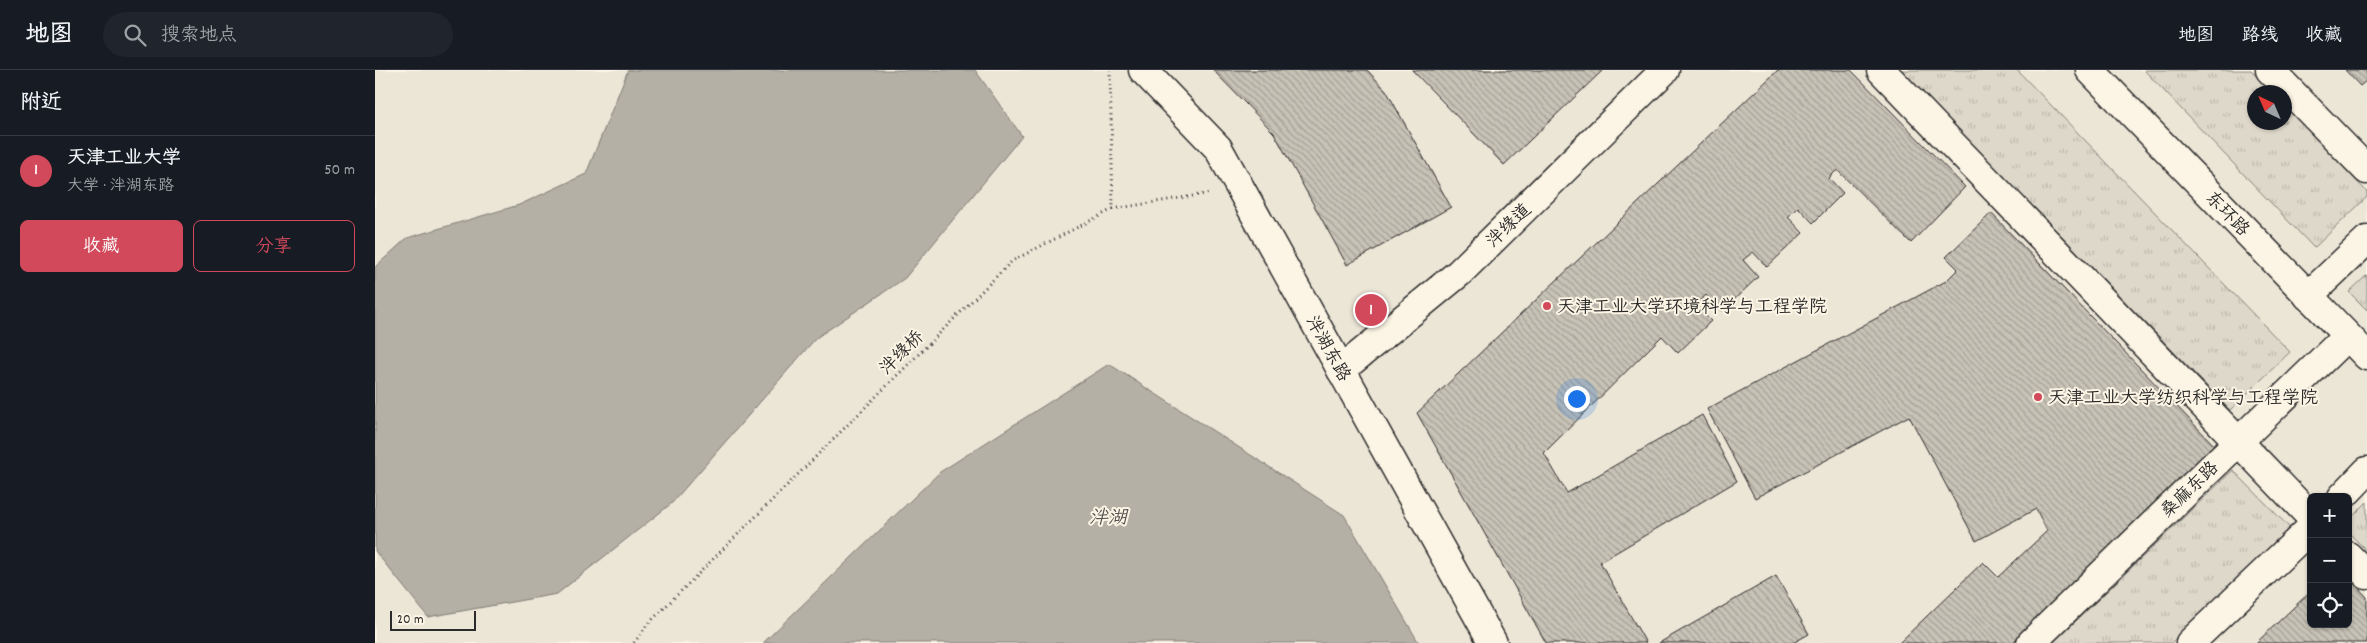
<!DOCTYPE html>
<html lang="zh">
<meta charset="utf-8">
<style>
body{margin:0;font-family:Dekko,"LXGW WenKai TC",sans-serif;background:#20242c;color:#f1f3f6}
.controls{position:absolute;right:15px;bottom:15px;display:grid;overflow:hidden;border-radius:8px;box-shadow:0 1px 4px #0004}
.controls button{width:45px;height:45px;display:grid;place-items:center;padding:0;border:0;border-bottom:1px solid #363941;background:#171b24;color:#f1f3f6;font:25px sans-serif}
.compass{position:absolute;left:1872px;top:15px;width:45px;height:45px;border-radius:50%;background:#171b24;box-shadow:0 1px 4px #0004;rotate:316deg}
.scale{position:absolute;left:15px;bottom:12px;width:86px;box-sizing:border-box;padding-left:5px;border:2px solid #2b2b2b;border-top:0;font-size:14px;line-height:18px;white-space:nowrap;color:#2b2b2b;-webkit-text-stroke:4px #fcf5e5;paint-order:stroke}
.you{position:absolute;left:1201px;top:328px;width:18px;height:18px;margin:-12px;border:4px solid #fff;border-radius:50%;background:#1a73e8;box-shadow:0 0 0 8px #1a73e833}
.badge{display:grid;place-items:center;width:32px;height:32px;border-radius:50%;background:#d1495b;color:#fff;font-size:16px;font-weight:700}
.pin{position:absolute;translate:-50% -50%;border:2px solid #fff;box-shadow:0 1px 5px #0006}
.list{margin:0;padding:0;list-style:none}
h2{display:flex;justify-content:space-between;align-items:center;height:65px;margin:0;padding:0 20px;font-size:21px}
h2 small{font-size:16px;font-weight:400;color:#9ea1a6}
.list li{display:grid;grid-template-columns:32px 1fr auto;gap:15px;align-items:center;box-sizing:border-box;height:70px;padding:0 20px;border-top:1px solid #363941}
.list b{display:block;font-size:19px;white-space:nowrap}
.list p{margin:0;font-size:16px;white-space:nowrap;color:#9ea1a6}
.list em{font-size:16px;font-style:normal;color:#9ea1a6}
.actions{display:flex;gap:10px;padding:15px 20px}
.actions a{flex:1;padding:11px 0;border:1px solid #d1495b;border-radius:8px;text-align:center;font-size:18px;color:#d1495b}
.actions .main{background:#d1495b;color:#fff}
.icon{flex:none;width:28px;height:28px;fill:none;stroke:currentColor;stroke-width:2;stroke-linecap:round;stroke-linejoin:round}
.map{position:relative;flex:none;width:1992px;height:573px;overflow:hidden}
header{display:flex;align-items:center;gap:30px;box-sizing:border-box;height:70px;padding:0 25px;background:#171b24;border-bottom:1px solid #363941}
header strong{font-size:24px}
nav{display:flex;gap:28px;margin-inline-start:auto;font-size:18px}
.search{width:350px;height:45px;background:#20242c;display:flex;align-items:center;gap:12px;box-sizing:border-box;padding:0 18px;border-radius:28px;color:#9ea1a6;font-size:19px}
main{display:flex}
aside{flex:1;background:#171b24}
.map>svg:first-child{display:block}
</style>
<header>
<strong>地图</strong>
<div class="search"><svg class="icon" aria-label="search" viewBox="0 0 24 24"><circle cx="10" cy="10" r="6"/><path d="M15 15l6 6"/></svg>搜索地点</div>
<nav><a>地图</a><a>路线</a><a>收藏</a></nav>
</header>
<main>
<aside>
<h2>附近<small></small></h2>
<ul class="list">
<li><span class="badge">1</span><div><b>天津工业大学</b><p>大学 · 泮湖东路</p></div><em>50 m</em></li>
</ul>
<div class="actions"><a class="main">收藏</a><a>分享</a></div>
</aside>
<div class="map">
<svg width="1992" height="573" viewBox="0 0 1992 573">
<defs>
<pattern id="park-tufts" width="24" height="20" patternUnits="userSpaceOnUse" patternTransform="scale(1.25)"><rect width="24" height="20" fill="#ded8ca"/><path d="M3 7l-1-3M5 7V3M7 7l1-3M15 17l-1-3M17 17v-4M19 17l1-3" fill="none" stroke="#bfbaae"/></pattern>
<pattern id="building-back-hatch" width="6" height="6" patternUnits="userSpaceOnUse" patternTransform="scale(1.25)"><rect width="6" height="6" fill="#c8c3b7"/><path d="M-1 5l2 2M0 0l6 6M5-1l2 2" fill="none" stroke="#a39f95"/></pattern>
</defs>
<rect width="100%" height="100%" fill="#fcf5e5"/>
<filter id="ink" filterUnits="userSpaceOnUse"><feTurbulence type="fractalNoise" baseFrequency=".02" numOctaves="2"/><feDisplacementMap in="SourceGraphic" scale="10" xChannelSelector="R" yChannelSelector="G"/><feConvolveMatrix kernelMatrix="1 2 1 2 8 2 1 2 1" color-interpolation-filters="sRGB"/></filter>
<g filter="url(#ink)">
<path fill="#ece6d7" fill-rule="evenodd" d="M0,0H1992V573H0ZM1880,22H1910V52H1880ZM1936,427H1973V554H1936Z"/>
<g fill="url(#park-tufts)" stroke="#84827a">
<path d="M1526,0H1642L1915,282L1855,340Z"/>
<path d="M1769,0H1876L1897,22H1880V52H1910V35L1992,122V127L1939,178Z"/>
<path d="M1992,205V240L1974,222Z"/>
<path d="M1858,400L1915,458L1796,573H1678Z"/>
<path d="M1992,432V481L1973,462V451Z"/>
</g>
<g fill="#b4b0a5" stroke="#7d7b74">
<path d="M253,0H600L647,66L530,208L441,268L297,433L182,524L53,547L0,481V197L32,168L144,135L211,104Z"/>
<path d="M734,294L969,445L1044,573H388L565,402Z"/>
</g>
<g fill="url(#building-back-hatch)" stroke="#2b2b2b">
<path d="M838,0H992L1011,20L1076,137L972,195L899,63Z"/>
<path d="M1037,0H1228L1129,95Z"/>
<path d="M1403,0H1476L1590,117L1536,173L1462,100L1454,108L1468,123L1438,153L1423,137L1413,147L1428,163L1392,197L1378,182L1368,190L1383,207L1347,241L1331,225L1320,235L1336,251L1303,283L1287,266L1169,383L1192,423L1327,345L1362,411L1225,492L1271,573H1171L1042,343Z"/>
<path d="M1970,0H1992V10L1985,16Z"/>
<path d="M1616,143L1840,376L1637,573H1524L1608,492L1623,507L1672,461L1661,439L1601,471L1534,346L1380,428L1332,339L1571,211L1583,199L1571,187Z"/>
<path d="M1401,506L1434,564L1418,573H1284Z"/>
<path d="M1973,507L1992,527V573H1881L1936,521V554H1973Z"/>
</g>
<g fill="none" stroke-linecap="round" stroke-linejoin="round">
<defs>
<g id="minor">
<path d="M768,0L843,78L1118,573"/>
<path d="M1506,0L1936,447"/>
<path d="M1715,0L1992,286"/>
<path d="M1895,0L1992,100"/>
<path d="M1933,226L1992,170"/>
<path d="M966,300L1084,203L1290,0"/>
<path d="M1967,427L1992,401"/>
<path d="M1973,486L1992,505"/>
<path d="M1656,573L1972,266"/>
<path d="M1815,573L1936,458"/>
</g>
</defs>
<use href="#minor" stroke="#2b2b2b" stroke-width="31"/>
<g stroke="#2b2b2b" stroke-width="3" stroke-dasharray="1 4" stroke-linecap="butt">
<path d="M738,139L836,123"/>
<path d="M259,573L272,555L637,191L738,139L735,0"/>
</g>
<use href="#minor" stroke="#fcf5e5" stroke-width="28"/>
</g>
</g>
<g fill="#d1495b" stroke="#fcf5e5" stroke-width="2">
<circle cx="1172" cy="236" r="5"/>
<circle cx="1663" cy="327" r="5"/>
</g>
<g text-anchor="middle" stroke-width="4" stroke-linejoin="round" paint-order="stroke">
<g font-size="18" fill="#2b2b2b" stroke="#fcf5e5">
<text transform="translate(1853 143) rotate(46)" y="6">东环路</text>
<text transform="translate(1133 155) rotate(-44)" y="6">泮缘道</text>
<text transform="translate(954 278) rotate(61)" y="6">泮湖东路</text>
<text transform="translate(526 282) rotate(-45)" y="6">泮缘桥</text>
<text transform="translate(1814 419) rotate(-44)" y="6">桑麻东路</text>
</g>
<g font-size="18" fill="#2b2b2b" stroke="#fcf5e5" text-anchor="start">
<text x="1182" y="242">天津工业大学环境科学与工程学院</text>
<text x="1673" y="333">天津工业大学纺织科学与工程学院</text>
</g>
<g font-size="19" font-style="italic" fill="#545350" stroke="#fcf5e5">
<text x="733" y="453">泮湖</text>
</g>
</g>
</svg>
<div class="controls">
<button>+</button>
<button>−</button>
<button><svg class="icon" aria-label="locate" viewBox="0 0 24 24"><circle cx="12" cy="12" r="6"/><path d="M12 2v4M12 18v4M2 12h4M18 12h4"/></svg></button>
</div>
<svg class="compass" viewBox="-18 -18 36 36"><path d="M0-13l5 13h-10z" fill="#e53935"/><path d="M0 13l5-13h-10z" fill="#9ea1a6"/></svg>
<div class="scale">20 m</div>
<div class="you"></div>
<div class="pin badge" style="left:996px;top:240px">1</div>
</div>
</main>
